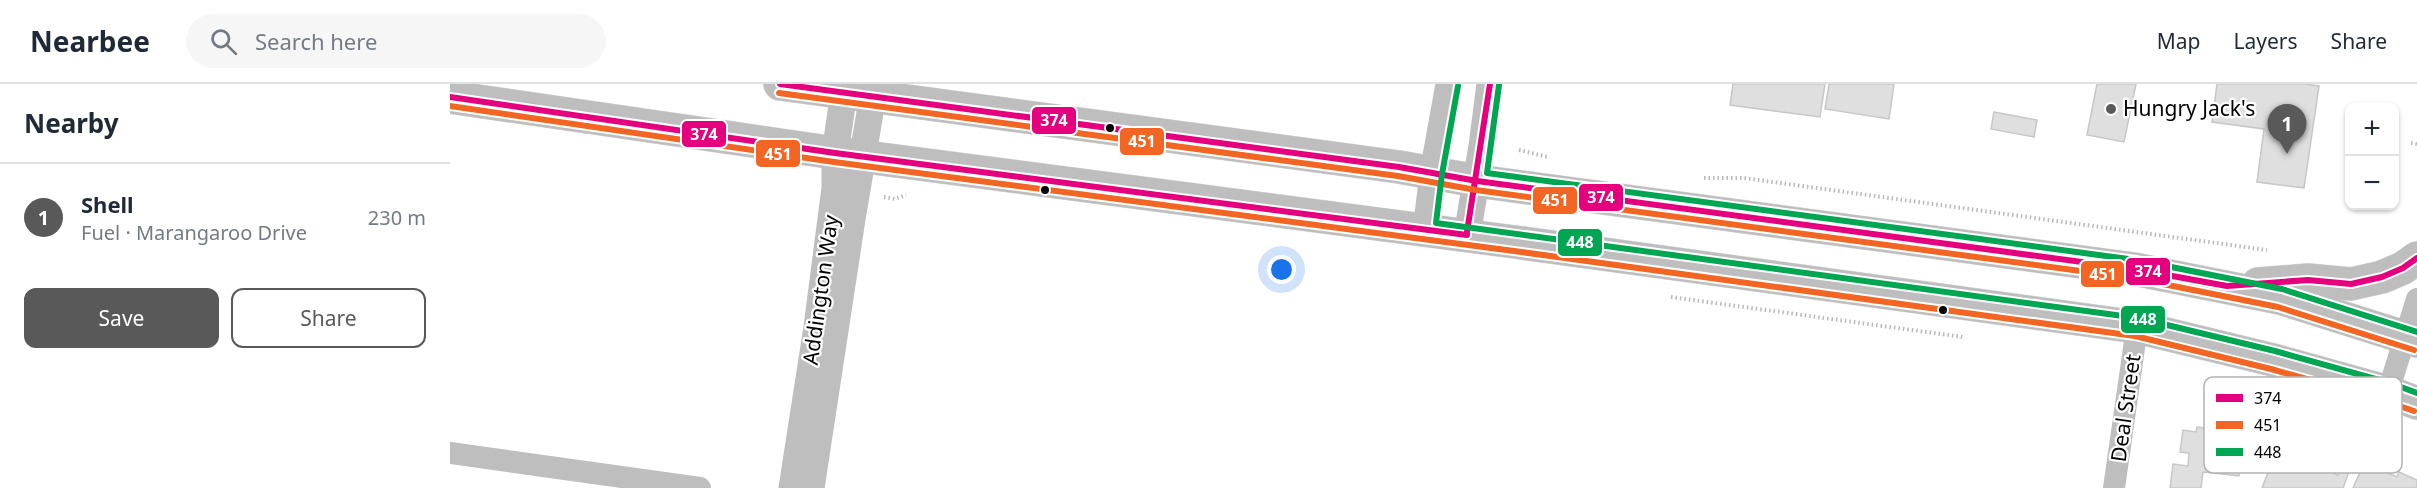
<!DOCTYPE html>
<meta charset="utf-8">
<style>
body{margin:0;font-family:"Noto Sans",sans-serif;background:#f6f6f7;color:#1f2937}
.controls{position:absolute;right:18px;top:18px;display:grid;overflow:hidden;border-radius:12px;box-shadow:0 2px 4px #0004}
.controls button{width:54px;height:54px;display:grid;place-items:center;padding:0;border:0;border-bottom:2px solid #e0e1e3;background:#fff;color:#1f2937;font:30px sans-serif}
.you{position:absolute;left:832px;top:186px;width:21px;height:21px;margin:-15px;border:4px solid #fff;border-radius:50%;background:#1a73e8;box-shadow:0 0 0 9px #1a73e833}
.badge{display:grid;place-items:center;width:39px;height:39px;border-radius:50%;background:#595959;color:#fff;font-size:20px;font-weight:700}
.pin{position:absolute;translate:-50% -50px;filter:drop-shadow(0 2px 3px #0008)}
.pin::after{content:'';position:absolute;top:32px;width:21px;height:18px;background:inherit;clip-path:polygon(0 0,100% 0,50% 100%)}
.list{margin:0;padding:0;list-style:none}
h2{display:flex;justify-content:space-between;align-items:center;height:78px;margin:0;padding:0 24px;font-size:26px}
h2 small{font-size:20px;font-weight:400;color:#747a83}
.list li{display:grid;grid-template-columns:39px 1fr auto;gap:18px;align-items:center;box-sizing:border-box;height:108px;padding:0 24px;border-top:2px solid #e0e1e3}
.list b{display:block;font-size:22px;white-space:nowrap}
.list p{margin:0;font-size:20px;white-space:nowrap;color:#747a83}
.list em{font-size:20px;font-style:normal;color:#747a83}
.actions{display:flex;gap:12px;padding:18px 24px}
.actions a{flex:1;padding:14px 0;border:2px solid #595959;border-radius:12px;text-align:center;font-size:21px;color:#595959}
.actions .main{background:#595959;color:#fff}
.icon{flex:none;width:33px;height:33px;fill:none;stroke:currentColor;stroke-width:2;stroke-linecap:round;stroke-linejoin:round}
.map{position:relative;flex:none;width:1967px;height:404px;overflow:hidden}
header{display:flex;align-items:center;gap:36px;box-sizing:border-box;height:84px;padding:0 30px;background:#fff;border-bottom:2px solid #e0e1e3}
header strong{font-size:28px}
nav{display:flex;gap:33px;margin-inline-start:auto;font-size:21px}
.search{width:420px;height:54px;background:#f6f6f7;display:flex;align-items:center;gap:15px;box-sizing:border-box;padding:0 21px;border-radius:33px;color:#747a83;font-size:22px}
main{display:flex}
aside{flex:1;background:#fff}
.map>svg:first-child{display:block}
</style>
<header>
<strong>Nearbee</strong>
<div class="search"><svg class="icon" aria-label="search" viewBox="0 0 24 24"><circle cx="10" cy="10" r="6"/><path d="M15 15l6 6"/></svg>Search here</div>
<nav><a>Map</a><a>Layers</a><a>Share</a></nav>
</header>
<main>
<aside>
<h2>Nearby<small></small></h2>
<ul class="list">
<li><span class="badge">1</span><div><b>Shell</b><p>Fuel · Marangaroo Drive</p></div><em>230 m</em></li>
</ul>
<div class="actions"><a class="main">Save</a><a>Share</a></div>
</aside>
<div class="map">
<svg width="1967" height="404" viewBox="0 0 1967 404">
<rect width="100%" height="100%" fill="#fff"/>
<g fill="#dfdfdf" stroke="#c7c7c7" stroke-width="1.5">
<path d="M1283,0H1375L1370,33L1280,21Z"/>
<path d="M1379,0H1444L1439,35L1375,25Z"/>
<path d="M1647,0H1686L1674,58L1637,51Z"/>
<path d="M1767,0H1855L1869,2L1854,104L1807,98L1814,45L1762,38Z"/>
<path d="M1544,28L1587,36L1584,53L1541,45Z"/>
<path d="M1747,343L1806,351L1802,384L1790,382L1789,392L1753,388L1751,404H1720L1723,380L1738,382L1739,369L1730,368L1733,346L1746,348Z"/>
<path d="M1830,357L1842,362L1843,357L1859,363L1856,373L1867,378L1866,382L1888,391L1891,385L1899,388L1893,404H1812Z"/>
<path d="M1914,379L1947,393L1949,388L1967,396V404H1903Z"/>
</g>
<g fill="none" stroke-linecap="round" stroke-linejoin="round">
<defs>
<g id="primary">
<path d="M330,0L949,83L1027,97L1684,185L1830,214L1967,257"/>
<path d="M0,13L385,69L1065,158L1687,243L1823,276L1938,308L1967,319"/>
<path d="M1808,200L1858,196L1901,200L1932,193L1953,184L1967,174"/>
</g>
</defs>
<use href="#primary" stroke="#dbdbdb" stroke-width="34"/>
<g stroke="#b9b9b9" stroke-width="4" stroke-dasharray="1.5 3" stroke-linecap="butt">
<path d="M1961,59L1967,60"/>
<path d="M1069,66L1098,73"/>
<path d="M1254,94H1294L1817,166"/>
<path d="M434,113L445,115L456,111"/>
<path d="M1221,213L1513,253"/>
</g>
<g stroke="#bebebe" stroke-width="22">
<path d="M1938,308L1967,215"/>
<path d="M0,369L250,404"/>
<path d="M1664,404L1687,243"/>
</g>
<g stroke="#bebebe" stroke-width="27">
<path d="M976,147L983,89L999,0"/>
<path d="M1017,151L1032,62L1040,0"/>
<path d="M342,404L367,243L385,104V69L394,8"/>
<path d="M361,404L402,135L423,11"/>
</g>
<use href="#primary" stroke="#bebebe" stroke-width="33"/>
<defs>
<g id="bus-1">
<path d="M330,0L949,83L1027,97L1684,185L1777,202L1858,196L1901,200L1932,193L1953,184L1967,174"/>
<path d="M0,13L385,69L1017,151"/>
<path d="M1017,148L1040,0"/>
</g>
<g id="bus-2">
<path d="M329,9L948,92L1026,106L1683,194L1828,223L1964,266"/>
<path d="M0,22L384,78L1064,167L1685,252L1821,285L1935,317L1964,327"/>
</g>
<g id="bus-3">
<path d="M1049,1L1037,89L1686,176L1832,205L1967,248"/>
<path d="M1008,2L992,90L986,139L1688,234L1825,267L1940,299L1967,309"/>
</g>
</defs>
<use href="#bus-1" stroke="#fff" stroke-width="10"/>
<use href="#bus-2" stroke="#fff" stroke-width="10"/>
<use href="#bus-3" stroke="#fff" stroke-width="10"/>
<use href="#bus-1" stroke="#e5007d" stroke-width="6"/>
<use href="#bus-2" stroke="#f26522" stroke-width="6"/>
<use href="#bus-3" stroke="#00a651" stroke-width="6"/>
</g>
<circle fill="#595959" stroke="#fff" stroke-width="2" cx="1661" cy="25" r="6"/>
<g fill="#000" stroke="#fff" stroke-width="2">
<circle cx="660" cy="44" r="5"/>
<circle cx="595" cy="106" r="5"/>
<circle cx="1493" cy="226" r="5"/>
</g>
<g text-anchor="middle" stroke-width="4.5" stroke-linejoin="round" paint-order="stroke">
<g font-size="21" fill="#000" stroke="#fff" text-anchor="start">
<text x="1673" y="32">Hungry Jack's</text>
</g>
<g font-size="21" fill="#000" stroke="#fff">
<text transform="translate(371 206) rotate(-82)" y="7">Addington Way</text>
<text transform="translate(1676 324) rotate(-82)" y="7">Deal Street</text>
</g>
</g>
<rect x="1754" y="293" width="198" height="96" rx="9" fill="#fff" stroke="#b2b2b2" stroke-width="1.5"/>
<rect x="1766" y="310" width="27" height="8" fill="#e5007d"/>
<rect x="1766" y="337" width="27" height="8" fill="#f26522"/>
<rect x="1766" y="364" width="27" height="8" fill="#00a651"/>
<g font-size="16" fill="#000">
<text x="1804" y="320">374</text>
<text x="1804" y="347">451</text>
<text x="1804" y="374">448</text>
</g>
<g stroke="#fff" stroke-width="2">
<rect x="581" y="22" width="46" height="29" rx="6" fill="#e5007d"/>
<rect x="231" y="36" width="46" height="28" rx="6" fill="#e5007d"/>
<rect x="669" y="43" width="46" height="29" rx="6" fill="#f26522"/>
<rect x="305" y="55" width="46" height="29" rx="6" fill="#f26522"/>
<rect x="1128" y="99" width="46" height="29" rx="6" fill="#e5007d"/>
<rect x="1082" y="102" width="46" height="29" rx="6" fill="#f26522"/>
<rect x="1107" y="144" width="46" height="29" rx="6" fill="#00a651"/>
<rect x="1675" y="173" width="46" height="29" rx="6" fill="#e5007d"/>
<rect x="1630" y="176" width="45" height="28" rx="6" fill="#f26522"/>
<rect x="1670" y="221" width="46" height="29" rx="6" fill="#00a651"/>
</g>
<g font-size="16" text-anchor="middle" font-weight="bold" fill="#fff">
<text x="604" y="42">374</text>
<text x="254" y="56">374</text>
<text x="692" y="63">451</text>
<text x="328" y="76">451</text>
<text x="1151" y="119">374</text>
<text x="1105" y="122">451</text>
<text x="1130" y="164">448</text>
<text x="1698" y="193">374</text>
<text x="1653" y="196">451</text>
<text x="1693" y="241">448</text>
</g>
</svg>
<div class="controls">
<button>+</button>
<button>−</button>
</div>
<div class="you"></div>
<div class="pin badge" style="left:1837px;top:70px">1</div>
</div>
</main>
